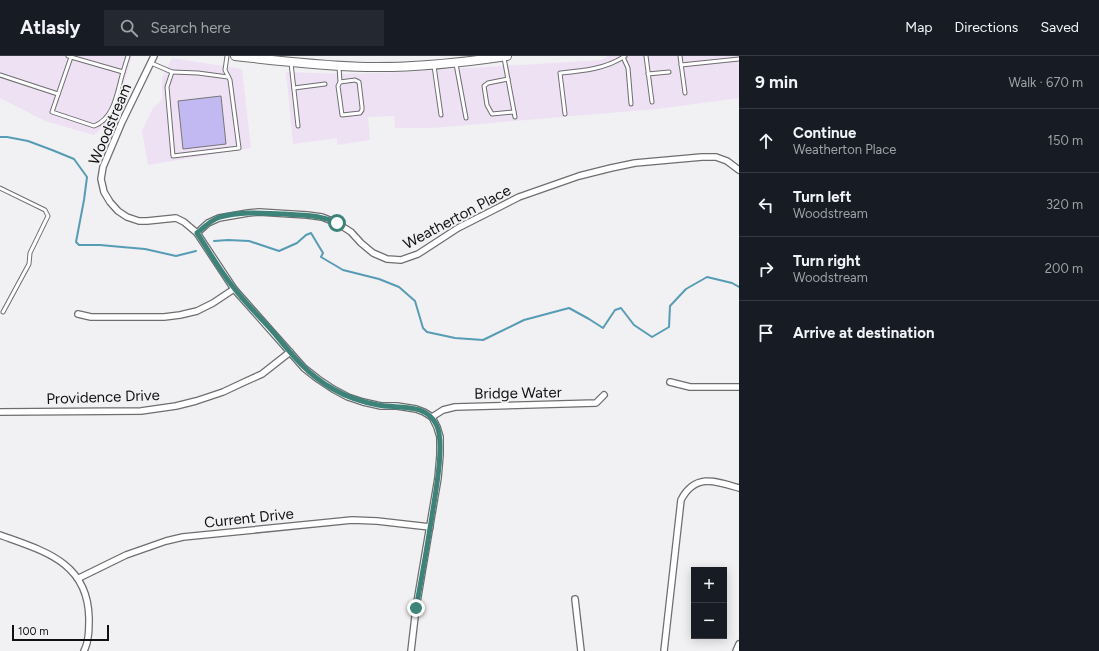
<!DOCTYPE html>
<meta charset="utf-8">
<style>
body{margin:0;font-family:Figtree,sans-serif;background:#242831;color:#f1f3f6}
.controls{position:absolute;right:12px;bottom:12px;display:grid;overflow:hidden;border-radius:0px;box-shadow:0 2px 10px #0003}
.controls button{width:36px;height:36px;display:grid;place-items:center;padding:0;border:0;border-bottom:1px solid #363941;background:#171b24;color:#f1f3f6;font:20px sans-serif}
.scale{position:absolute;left:12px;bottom:10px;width:97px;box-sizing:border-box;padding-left:4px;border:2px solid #111112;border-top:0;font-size:11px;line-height:14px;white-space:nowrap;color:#111112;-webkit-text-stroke:3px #f1f0f3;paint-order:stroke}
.stop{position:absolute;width:12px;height:12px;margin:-9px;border:3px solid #3d837a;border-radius:50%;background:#fff}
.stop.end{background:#3d837a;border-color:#fff;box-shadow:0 1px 4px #0008}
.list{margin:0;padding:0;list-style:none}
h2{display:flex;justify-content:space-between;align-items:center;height:52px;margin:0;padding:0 16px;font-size:17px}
h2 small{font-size:13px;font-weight:400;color:#9ea1a6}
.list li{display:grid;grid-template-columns:26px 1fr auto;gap:12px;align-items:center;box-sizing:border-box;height:64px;padding:0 16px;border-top:1px solid #363941}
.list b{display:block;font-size:15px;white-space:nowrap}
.list p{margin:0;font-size:13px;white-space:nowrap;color:#9ea1a6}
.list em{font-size:13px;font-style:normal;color:#9ea1a6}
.icon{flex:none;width:22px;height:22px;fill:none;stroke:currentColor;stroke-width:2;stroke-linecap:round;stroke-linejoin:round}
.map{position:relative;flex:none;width:739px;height:595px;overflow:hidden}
header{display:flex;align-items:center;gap:24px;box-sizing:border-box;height:56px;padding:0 20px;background:#171b24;border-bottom:1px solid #363941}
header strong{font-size:19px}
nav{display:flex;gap:22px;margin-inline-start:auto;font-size:14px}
.search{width:280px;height:36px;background:#242831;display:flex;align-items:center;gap:10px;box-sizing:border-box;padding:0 14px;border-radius:0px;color:#9ea1a6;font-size:15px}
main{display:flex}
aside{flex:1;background:#171b24}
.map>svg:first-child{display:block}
</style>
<header>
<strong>Atlasly</strong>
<div class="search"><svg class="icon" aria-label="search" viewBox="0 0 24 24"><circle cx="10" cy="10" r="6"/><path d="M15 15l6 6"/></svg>Search here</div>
<nav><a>Map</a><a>Directions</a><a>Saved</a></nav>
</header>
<main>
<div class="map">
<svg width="739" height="595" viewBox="0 0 739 595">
<rect width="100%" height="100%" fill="#f1f0f3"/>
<g fill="#efe1f4">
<path d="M0,0H132L114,60L94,79L45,65L0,42Z"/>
<path d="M608,0H739V42L657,53L432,72H395L394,60L368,61L370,84L337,89V82L293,88L286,16L345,18L404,16L601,4Z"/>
<path d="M172,2L242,13L251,92L148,109L142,75L153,52L162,44V22Z"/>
</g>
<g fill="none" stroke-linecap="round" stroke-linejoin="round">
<g stroke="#579cb5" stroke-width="2">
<path d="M0,81H7L28,85L52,94L74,103L87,121L84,144L76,186L79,189H100L122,191L145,193L176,200L196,195"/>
<path d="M214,185L228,184L249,185L279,195L297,187L306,179L311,177L323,197L321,201L343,214L379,223L399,231L415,245L423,272L427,276L455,282L483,284L524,264L569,252L589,263L603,272L615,254L621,252L634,269L652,281L669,271L670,250L686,233L707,221L732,227L739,231"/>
</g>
</g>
<path fill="#c2b9f2" stroke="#767678" d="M221,40L226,88L183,93L178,45Z"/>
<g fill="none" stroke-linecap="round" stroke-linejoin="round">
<defs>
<g id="service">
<path d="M68,0L71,1L52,56L94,70C115,62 117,36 123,16L71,1V0"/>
<path d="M646,0L652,46"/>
<path d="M680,0L685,37"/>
<path d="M623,1L628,12L631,48"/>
<path d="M504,2L515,61"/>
<path d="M151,7L172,16L167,31L173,100L239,92L230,24L225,14L227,0"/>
<path d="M291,7L298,70"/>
<path d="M456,8L466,62"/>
<path d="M681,9L739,3"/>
<path d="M434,10L441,59"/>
<path d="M339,11L340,26L338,30L342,59L360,57L362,54V51L359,26L355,24L340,26"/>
<path d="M123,16L128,0"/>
<path d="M172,16L198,17L228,21"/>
<path d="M648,18L669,16"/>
<path d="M0,19L58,38"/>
<path d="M508,23L488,27L484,30L487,49L492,58L514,56"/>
<path d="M294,32L325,28"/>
<path d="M565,58L560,17C582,15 606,13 625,0"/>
<path d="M0,132L45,154L48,160L30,197L29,208L3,256"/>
</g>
<g id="minor">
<path d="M154,0L122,66L103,111L101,123L104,136L110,146L118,155L127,161L139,165H147L176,162L184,166L197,177L234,233L304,312L318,323L333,333L348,341L363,346L381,350H397L416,353L424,356L432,361L437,371L440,381V399L438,422L416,552L411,595"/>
<path d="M197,177L208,167L219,162L248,157L259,156L307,159L322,161L337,167L351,176L361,187L373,197L387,203L401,204L418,198L458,172L519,141L579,120L611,112L635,107L702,101H716L727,105L739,114"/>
<path d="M78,258L91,261H164L180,259L197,255L213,247L234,233"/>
<path d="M670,326L690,331H739"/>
<path d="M0,356L141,355L176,350L196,345L223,336L240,328L262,318L290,296"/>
<path d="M432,361L443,354L455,351L596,347L604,339"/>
<path d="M0,479C44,495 88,506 89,562C89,573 89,585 84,595"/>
<path d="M79,522L126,499L166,485L183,481L352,464L377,465L430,471"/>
<path d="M575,543L581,595"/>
<path d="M664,595L681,444C695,417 716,425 739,432"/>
<path d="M736,595L739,588"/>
</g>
<path id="secondary" d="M235,0C279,5 323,10 367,11C413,12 460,7 507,0"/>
</defs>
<use href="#service" stroke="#6e6d70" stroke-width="5"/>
<use href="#minor" stroke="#6e6d70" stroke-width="8"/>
<use href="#secondary" stroke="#6e6d70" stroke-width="10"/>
<use href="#service" stroke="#fff" stroke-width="3"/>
<use href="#minor" stroke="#fff" stroke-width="5.5"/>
<use href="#secondary" stroke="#fff" stroke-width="8"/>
</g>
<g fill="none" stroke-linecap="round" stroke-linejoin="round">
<path stroke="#3d837a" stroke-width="5" d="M337,167C318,158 305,160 285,158C263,157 242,155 220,161C211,164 204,171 197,177C209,195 220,215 234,232C246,248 261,262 274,277C292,299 307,318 333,333C347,341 362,346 378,349C399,353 426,346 437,370C445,389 435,439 432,460C427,491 422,521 416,552"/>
</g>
<g text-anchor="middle" stroke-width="4" stroke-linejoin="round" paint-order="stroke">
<g font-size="15" fill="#111112" stroke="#f1f0f3">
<text transform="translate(110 68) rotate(-67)" y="5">Woodstream</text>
<text transform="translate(457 161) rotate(-28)" y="5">Weatherton Place</text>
<text transform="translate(518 337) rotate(-1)" y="5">Bridge Water</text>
<text transform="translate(103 341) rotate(-2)" y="5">Providence Drive</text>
<text transform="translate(249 462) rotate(-6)" y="5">Current Drive</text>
</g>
</g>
</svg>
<div class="controls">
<button>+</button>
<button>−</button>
</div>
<div class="scale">100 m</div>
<div class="stop" style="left:337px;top:167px"></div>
<div class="stop end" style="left:416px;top:552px"></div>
</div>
<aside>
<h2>9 min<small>Walk · 670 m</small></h2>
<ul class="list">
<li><svg class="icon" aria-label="ahead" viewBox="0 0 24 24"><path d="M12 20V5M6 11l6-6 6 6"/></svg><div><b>Continue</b><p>Weatherton Place</p></div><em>150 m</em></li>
<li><svg class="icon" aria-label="left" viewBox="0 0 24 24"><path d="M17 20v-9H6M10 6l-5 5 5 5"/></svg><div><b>Turn left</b><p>Woodstream</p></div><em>320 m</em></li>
<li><svg class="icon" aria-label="right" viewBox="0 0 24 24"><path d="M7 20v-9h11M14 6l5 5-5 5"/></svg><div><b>Turn right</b><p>Woodstream</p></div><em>200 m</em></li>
<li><svg class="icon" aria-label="arrive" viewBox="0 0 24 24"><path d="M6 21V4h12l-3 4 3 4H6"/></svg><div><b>Arrive at destination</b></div></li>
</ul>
</aside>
</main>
